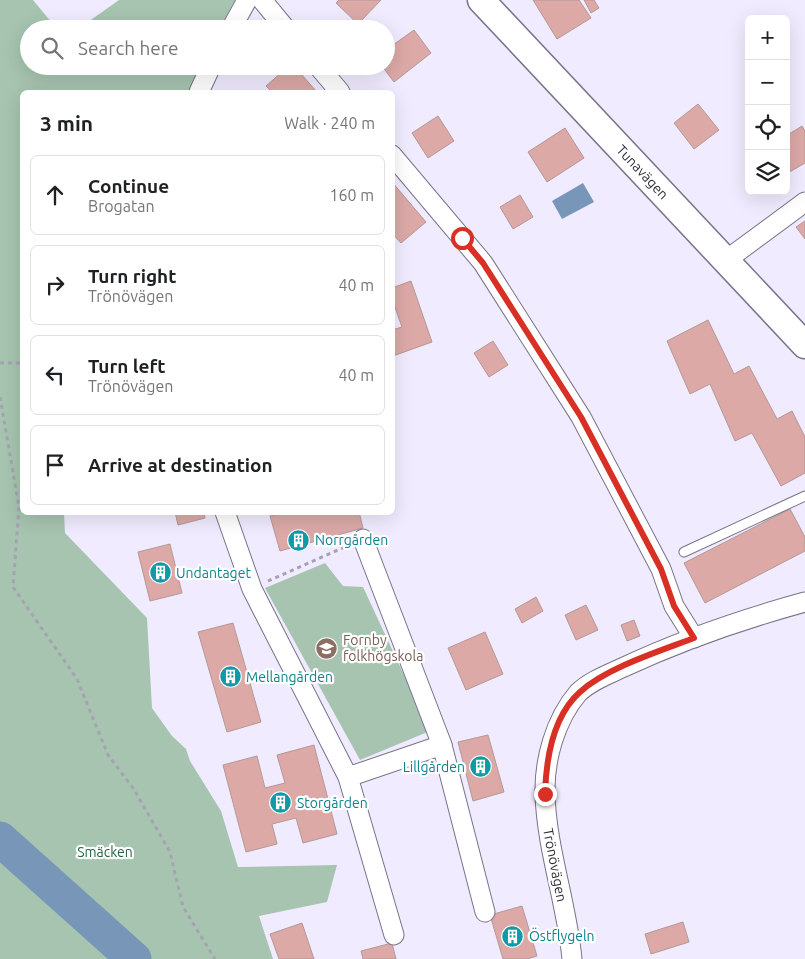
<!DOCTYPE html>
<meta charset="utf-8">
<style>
body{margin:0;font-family:Ubuntu,sans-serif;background:#f6f6f6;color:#202124}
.controls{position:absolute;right:15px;top:15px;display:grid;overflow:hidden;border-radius:8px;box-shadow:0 5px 20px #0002}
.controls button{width:45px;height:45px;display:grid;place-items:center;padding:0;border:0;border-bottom:1px solid #e0e0e0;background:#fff;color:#202124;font:25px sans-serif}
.stop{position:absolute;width:15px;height:15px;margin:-11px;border:4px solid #d93025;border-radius:50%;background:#fff}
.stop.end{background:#d93025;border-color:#fff;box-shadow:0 1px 5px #0008}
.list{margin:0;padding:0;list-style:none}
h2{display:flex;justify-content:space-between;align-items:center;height:65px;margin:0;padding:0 20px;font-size:21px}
h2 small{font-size:16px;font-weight:400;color:#757577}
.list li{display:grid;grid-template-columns:32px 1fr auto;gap:15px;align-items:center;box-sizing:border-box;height:80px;margin:0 10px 10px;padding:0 10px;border:1px solid #e0e0e0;border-radius:8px}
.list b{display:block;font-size:19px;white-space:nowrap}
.list p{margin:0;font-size:16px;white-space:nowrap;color:#757577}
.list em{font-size:16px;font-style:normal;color:#757577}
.icon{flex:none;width:28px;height:28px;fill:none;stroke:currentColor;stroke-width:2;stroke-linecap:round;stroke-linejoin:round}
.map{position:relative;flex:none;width:805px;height:959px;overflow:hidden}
.search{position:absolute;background:#fff;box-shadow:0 5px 20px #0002;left:20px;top:20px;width:375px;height:55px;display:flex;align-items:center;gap:12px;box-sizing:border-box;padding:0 18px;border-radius:28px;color:#757577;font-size:19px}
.panel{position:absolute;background:#fff;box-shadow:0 5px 20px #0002;left:20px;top:90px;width:375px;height:425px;border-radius:8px}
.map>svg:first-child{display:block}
</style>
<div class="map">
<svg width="805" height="959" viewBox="0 0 805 959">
<rect width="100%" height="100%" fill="#f0ebfe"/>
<g fill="#a6c4b0">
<path d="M0,0H33L57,29H29V66H199L189,92H22V512L64,513L65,533L147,618L152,708L172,736L186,749L190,761L221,811L238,867L337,865L327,902L259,916L273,959H0Z"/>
<path d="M119,0H235L219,29H78Z"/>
<path d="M325,563L343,586L363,587L430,731L360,760L265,588Z"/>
</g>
<path fill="#7897b8" d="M583,183L594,202L562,219L552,201Z"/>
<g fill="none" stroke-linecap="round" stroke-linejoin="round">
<path stroke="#7897b8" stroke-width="35" d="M0,839L134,959"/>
</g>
<g fill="#dca9a7" stroke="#b49897">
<path d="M339,0H381L358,24L336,3Z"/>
<path d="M533,0H579L591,18L557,39Z"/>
<path d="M584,0H594L599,8L591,13Z"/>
<path d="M414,30L431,53L394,82L382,66H386V50Z"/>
<path d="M289,66H294L317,92H272L266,86Z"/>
<path d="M698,104L719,130L694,149L674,123Z"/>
<path d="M438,116L454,141L428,158L412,133Z"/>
<path d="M802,126L805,131V163L786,174V136Z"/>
<path d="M565,128L584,158L547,182L528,152Z"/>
<path d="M392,182L426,222L401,243L392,233Z"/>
<path d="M520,195L533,217L513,229L500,207Z"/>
<path d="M805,221V239L796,227Z"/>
<path d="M411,281L432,342L393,356L392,330L402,327L392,299V288Z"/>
<path d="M708,320L734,374L749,366L777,419L792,411L805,437V473L781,486L752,433L735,441L710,384L690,394L667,341Z"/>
<path d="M493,341L508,365L489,377L474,353Z"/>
<path d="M790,509L805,537V551L705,603L684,563Z"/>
<path d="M175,512H204L205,518L178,525Z"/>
<path d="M285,512H359L363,528L280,551L270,516Z"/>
<path d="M170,544L182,593L150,601L138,552Z"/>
<path d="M536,597L543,611L522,623L515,609Z"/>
<path d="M586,605L598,630L576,640L565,615Z"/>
<path d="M634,620L640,636L627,641L621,625Z"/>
<path d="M233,623L261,722L227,732L198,632Z"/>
<path d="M485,632L503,674L466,690L448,648Z"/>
<path d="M488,735L504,792L473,801L458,742Z"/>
<path d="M314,745L337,834L303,843L296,818L272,824L277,844L246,852L223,765L257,756L265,788L285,783L277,755Z"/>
<path d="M522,906L537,956L527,959H503L490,915Z"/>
<path d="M683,922L689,942L651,954L645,934Z"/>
<path d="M302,923L314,959H279L270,934Z"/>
<path d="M392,943L396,959H363L361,951Z"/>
</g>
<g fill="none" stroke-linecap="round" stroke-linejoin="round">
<defs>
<path id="lane" d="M684,552L805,496"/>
<g id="street">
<path d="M262,0L286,29"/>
<path d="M231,29L247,0"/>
<path d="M318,66L340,92"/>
<path d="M199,92L211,66"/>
<path d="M392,155L483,263L581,417L661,569L674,606L694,638"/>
<path d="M725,261L805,202"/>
<path d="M225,512L252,589L348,777L394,935"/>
<path d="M363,539L442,745L485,912"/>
<path d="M348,777L442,745"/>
<path d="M572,959C567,904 547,851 545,795C544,760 555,720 578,693C590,681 609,674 624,667C682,640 743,619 805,602"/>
</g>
<g id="secondary">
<path id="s1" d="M481,0L805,345"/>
</g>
</defs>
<use href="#lane" stroke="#797388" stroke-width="11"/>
<use href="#street" stroke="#797388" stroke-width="21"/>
<use href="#secondary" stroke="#797388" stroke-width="29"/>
<g stroke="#a6a2b1" stroke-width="3" stroke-dasharray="4 4" stroke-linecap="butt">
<path d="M0,363H22"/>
<path d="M0,397L19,507L13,587L77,679L108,755L133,788L170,852L183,907L215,959"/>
<path d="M268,581L347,546"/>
</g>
<use href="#lane" stroke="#fff" stroke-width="9"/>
<use href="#street" stroke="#fff" stroke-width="19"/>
<use href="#secondary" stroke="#fff" stroke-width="26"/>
</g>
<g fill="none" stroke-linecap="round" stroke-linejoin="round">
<path stroke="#d93025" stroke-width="6" d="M462,238L483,263L581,417L661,569L674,606L694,638C660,651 606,668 580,692C553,716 546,760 545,794"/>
</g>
<defs>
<symbol id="building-disc" viewBox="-11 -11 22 22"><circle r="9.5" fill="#0f9aa8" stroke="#fff"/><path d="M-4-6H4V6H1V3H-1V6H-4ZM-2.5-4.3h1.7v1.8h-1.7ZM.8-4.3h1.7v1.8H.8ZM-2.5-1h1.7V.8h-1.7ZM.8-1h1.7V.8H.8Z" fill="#fff"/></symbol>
<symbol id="school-disc" viewBox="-11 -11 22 22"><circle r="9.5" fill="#8d6e63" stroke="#fff"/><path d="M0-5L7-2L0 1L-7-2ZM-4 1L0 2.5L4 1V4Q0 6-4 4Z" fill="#fff"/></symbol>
</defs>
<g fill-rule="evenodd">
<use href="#building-disc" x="286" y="528" width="25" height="25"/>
<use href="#building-disc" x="148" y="560" width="25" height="25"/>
<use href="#school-disc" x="314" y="636" width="25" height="25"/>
<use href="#building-disc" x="218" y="664" width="25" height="25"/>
<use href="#building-disc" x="468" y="754" width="25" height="25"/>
<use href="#building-disc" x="268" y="790" width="25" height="25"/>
<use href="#building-disc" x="500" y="924" width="25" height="25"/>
</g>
<g text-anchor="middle" stroke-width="4.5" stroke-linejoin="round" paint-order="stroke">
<g font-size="14" fill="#322f38" stroke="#fff">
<text dy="5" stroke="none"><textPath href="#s1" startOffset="236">Tunavägen</textPath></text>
<text transform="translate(555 865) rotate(79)" y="5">Trönövägen</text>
</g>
<g font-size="14" fill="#0d838f" stroke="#fff" text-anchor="start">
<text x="315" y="545">Norrgården</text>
<text x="176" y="578">Undantaget</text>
<text x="246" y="682">Mellangården</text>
<text x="465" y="772" text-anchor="end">Lillgården</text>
<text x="297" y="808">Storgården</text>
<text x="529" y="941">Östflygeln</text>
</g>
<g font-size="14" fill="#785e54" stroke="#fff" text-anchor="start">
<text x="343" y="645">Fornby<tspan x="343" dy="16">folkhögskola</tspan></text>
</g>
<g font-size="14" fill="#246642" stroke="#fff">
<text x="105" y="857">Smäcken</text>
</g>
</g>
</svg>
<div class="controls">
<button>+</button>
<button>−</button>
<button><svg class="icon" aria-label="locate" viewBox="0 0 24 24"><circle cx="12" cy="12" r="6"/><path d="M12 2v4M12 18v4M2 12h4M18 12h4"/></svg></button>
<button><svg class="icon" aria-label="layers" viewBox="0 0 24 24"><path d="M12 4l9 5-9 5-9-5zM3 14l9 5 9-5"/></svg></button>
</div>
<div class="stop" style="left:462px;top:238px"></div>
<div class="stop end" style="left:545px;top:794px"></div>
<div class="search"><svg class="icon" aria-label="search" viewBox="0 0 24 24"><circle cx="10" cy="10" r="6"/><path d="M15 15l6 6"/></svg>Search here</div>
<section class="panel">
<h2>3 min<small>Walk · 240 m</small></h2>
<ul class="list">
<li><svg class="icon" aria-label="ahead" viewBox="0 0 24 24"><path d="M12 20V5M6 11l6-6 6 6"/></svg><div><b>Continue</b><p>Brogatan</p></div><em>160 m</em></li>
<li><svg class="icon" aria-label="right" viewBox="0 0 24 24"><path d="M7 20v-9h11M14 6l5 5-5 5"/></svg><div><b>Turn right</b><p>Trönövägen</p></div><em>40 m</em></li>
<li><svg class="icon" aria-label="left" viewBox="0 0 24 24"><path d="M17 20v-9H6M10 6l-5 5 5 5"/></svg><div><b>Turn left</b><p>Trönövägen</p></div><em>40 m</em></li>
<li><svg class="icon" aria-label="arrive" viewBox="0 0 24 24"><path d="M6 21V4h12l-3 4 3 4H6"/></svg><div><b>Arrive at destination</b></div></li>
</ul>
</section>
</div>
